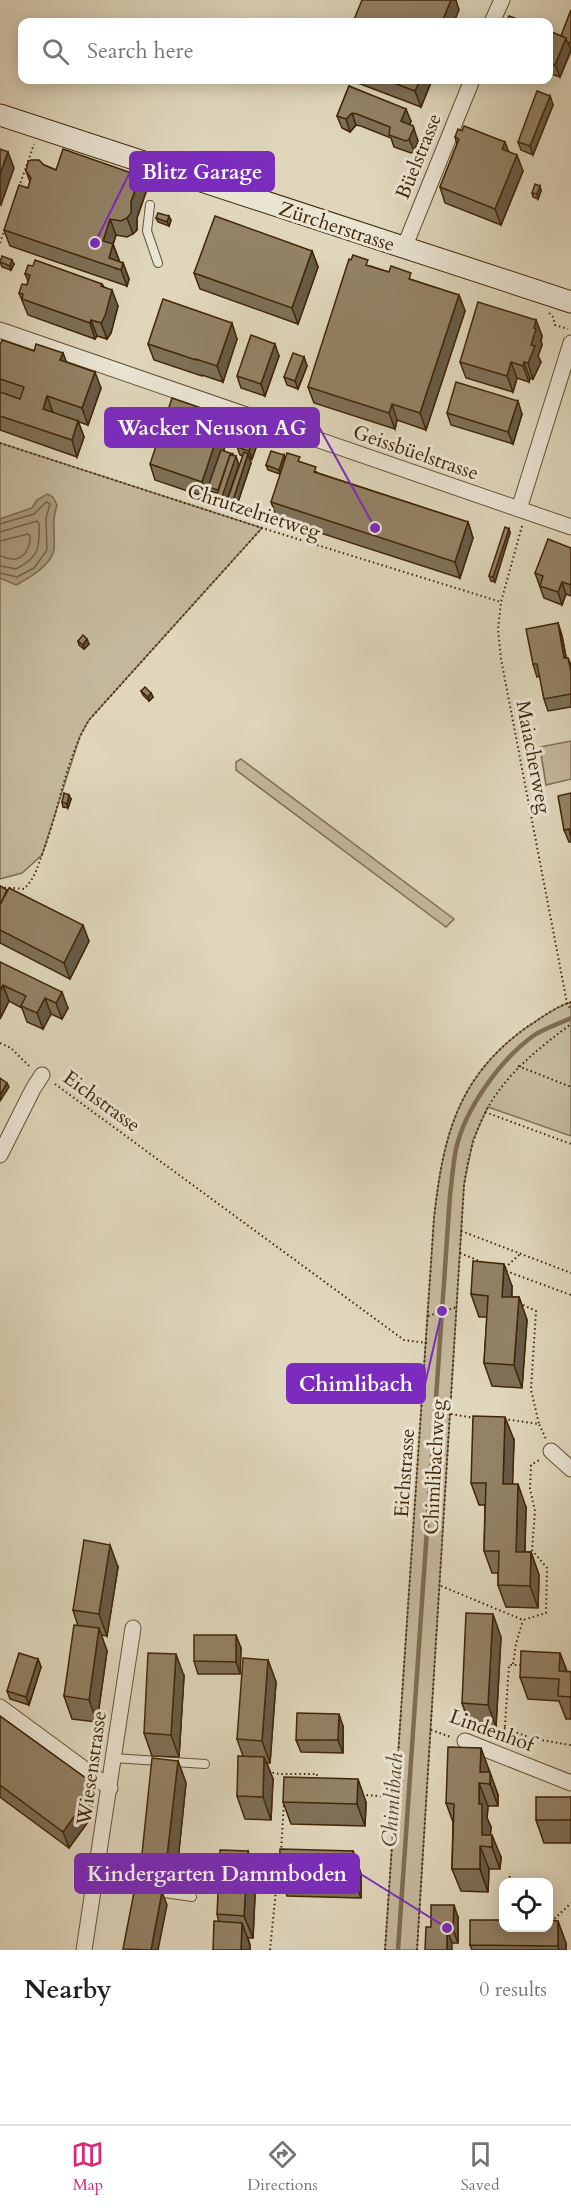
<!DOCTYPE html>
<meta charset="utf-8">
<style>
body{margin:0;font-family:Cardo,serif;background:#f2f2f2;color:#202124}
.controls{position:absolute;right:18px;bottom:18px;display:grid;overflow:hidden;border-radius:12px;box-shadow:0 3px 15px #0003}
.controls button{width:54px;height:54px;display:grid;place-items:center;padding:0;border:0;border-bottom:2px solid #e0e0e0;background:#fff;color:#202124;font:30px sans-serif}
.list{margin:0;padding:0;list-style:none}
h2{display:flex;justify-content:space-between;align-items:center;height:78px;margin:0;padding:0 24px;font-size:26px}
h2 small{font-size:20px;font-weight:400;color:#757577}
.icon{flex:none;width:33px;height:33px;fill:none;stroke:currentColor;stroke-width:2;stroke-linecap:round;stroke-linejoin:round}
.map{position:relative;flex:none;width:571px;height:1950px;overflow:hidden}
.search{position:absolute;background:#fff;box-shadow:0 3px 15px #0003;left:18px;right:18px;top:18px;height:66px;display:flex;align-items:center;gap:15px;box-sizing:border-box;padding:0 21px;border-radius:12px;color:#757577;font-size:22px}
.sheet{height:174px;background:#fff}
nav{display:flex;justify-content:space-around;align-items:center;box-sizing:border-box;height:84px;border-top:2px solid #e0e0e0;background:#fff;font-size:16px;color:#757577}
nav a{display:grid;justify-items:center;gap:3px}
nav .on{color:#db2777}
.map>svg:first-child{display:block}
</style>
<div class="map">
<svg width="571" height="1950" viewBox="0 0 571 1950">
<rect width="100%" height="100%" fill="#dfd6bb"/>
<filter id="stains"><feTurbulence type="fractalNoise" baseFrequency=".00333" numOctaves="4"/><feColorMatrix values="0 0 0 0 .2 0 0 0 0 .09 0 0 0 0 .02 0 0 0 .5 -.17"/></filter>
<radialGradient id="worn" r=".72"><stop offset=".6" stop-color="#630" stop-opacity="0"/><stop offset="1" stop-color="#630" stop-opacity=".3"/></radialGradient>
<g fill="#c4b89c" stroke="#826f52" stroke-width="1.5">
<path d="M0,443L262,528L89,720L80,736L42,855L22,873L0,879V578L16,584C29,578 52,565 54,549C55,531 51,523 57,505L37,500L32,508L0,519Z"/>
<path d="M571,741V779L546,785L540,747Z"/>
<path d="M241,759L454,919L446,927L236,770V762Z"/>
<path d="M571,1002V1136L488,1107L473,1140L464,1185L417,1950H385L434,1218C443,1137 457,1077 527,1027C541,1018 555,1007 571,1002Z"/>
</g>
<path fill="#a99a7e" stroke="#7f6c4e" stroke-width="1.5" d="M47,494L53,497L57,505C51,523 55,531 54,549C52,565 29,578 16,585L0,578V519L32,508L37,500Z"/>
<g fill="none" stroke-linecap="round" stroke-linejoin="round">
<g stroke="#756042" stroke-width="1.5">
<path d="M0,524L34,514L46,502L50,504L46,518L47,550L34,568L17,577L0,573"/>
<path d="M0,532L37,521L39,524C40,548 39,557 16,569L0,566"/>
<path d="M0,541L28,534L30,536C31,544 26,558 15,559C11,560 5,557 0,556"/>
</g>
<path stroke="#7f6c4e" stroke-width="4.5" d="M398,1950L450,1195C452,1180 453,1164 456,1149C465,1109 500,1060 533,1036C544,1028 559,1024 571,1018"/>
<defs>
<g id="lane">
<path d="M150,205L147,231L158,263"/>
<path d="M113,1758L205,1764"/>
<path d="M95,1883L192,1897"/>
</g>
<g id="street">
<path d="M492,22L502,0"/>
<path d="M404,248L472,80"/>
<path d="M0,330L571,527"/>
<path d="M519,509L571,343"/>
<path d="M0,1155L33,1089L42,1075"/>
<path d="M551,1451L571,1469"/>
<path d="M0,1707L110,1788"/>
<path d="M465,1741L571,1783"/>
<path d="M84,1950L133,1628"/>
</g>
<path id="secondary" d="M0,115L571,302"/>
</defs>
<use href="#lane" stroke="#685234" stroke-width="10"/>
<use href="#street" stroke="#685234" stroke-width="17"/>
<use href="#secondary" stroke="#412607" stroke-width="23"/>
<g stroke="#412607" stroke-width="2" stroke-dasharray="1.5 3" stroke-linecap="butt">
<path d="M19,187L34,144"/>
<path d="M0,243L5,229"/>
<path d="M549,313L553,317L555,325L568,329"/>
<path d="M0,443L262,528L501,602"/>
<path d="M522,526L501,602L498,629L501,659L567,1003L571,1010"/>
<path d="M0,887L24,889C36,877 37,867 43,852C59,810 66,758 89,720L262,528"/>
<path d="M0,1043L11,1048L30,1067"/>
<path d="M518,1066L571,1087"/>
<path d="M55,1084L404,1340L427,1343"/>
<path d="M485,1112L571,1144"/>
<path d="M461,1231L571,1273"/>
<path d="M460,1253L484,1263"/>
<path d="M505,1268L520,1254"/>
<path d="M506,1271L571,1295"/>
<path d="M519,1303L536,1311L531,1390L539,1424"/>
<path d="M428,1316L457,1307"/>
<path d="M451,1414L475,1418"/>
<path d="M504,1419L539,1424L546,1439"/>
<path d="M441,1586L523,1620L546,1613L547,1568L532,1550L535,1511L530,1489L531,1465L541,1459"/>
<path d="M513,1664L516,1644L523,1620"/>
<path d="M504,1728L534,1739L571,1745"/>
<path d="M431,1730L451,1737"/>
<path d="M504,1740L509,1665H523"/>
<path d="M268,1772L280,1774H317V1779"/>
<path d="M362,1795L397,1797"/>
<path d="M281,1852L284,1801"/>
<path d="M509,1882L510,1873"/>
<path d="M548,1925L571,1903"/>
<path d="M270,1950L279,1860"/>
<path d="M385,1950L434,1218C443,1137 457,1077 527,1027C541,1018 555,1007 571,1002"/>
<path d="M417,1950L464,1185C475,1104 508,1071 571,1024"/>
</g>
<use href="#lane" stroke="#eae4d3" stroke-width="8"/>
<use href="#street" stroke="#eae4d3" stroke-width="15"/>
<use href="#secondary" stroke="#eae4d3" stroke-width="21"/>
</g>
<g fill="#7e7057" stroke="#412607" stroke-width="1.5">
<path d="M571,10V51L560,77L549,73V31L561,36Z"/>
<path d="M350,80H432L421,107Z"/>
<path d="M349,86L411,121L410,124L418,141L414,151L411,153L394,147L391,138L361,126L356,125L350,132L342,128L337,116Z"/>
<path d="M550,96L553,105L533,155L521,150L518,142Z"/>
<path d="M462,131L505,142L508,152L523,171L501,225L445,203L440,187L457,144L455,137Z"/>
<path d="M44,165L56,170L140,176L146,192L137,218V230L133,234L127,237L116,235L113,244L119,260V262L123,263L129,279L127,286L10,246L4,230L28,188L30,182L26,171Z"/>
<path d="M540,186L541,191L538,199L533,197L532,193Z"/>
<path d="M156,218L171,220L169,226L158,222Z"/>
<path d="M312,251L318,267L298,324L200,289L194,273Z"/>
<path d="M0,262L14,264L11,270L2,267Z"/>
<path d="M370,266L459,295L465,311L426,430L397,420L395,429L314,403L308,387Z"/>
<path d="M25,274L102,284L104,287L118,306L111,333L107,339L97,336L95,339L28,315L19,293L27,285L28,281Z"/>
<path d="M536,320L542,336L541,341L542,345L538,356L541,362L533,379L530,378L529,382L517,378L513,392L466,378L460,362Z"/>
<path d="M237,339L223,382L202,375V376L154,360L148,344Z"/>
<path d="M0,345L34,351L63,353L66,362L101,388L88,425L53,413L78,421L84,437L77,457L0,430Z"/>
<path d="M279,356L265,396L241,388L237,376Z"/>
<path d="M304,357L307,366L298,389L287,385L284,377Z"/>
<path d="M447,413L522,414L513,444L451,425Z"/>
<path d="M230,432L223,451L234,456L239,465L225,505L220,504L217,495V493L210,491L208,498L155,480L150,464Z"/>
<path d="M255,433L258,442L252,459L250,458L251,463L236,508L231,507L228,498L243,456L240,455L237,447Z"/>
<path d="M284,455L285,460L280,474L268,470L266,465Z"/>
<path d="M302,463L318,473L468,522L473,538L460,578L277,519L271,502Z"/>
<path d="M509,529L510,533L495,582L491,581L489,576Z"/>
<path d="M571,548V596L566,594L562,605L544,598L535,573Z"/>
<path d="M558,623L562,636L566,658H568L571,665V707L548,711L544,699L540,676L537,677L533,664Z"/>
<path d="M78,641L89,644L84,649L79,645Z"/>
<path d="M141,691L151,693L153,697L149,701L143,695Z"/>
<path d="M571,793V842H569L564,830Z"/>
<path d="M71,799L68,808L63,807L62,802Z"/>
<path d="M0,886L89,941L70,979L0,943Z"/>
<path d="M0,962L68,1008L62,1019L51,1014L43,1029L27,1022L22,1008L9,1001L0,1019Z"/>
<path d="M512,1286V1297H519L527,1320L522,1388L492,1386L484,1363L487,1317H479L471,1294Z"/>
<path d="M514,1440L512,1484L526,1507L525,1552H531L539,1575L538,1608L506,1607L498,1585V1573H492L484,1551L485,1505H479L471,1483Z"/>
<path d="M118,1567L107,1636L101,1635L107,1651L97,1722L72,1719L64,1696L78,1626L73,1610Z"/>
<path d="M501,1637L496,1727L470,1726L462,1703Z"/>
<path d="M241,1648L240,1674H198L194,1661Z"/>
<path d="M560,1653L567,1671L571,1672V1719H566L559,1701L528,1699L520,1677Z"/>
<path d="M38,1659L41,1667L29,1705L10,1699L7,1691Z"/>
<path d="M268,1660L276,1682L270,1763H267L273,1779L271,1820L245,1819L237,1796L243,1756L237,1739Z"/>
<path d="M184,1676L179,1757L152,1756L144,1733Z"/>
<path d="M0,1716L87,1779L93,1796L90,1819L69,1848L0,1797Z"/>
<path d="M343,1726V1753L301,1752L296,1740Z"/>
<path d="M178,1761L186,1783L176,1879L150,1876L142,1854Z"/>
<path d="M489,1770V1772L498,1795V1806H488L487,1818L491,1827L490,1835L501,1857L500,1869H489L488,1892L461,1891L452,1869L453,1822L446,1803Z"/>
<path d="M571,1797V1843H544L536,1820Z"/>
<path d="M283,1802H366L365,1826L291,1824Z"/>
<path d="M248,1851L256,1874L253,1938H248L250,1945V1950H213L219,1922L217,1914Z"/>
<path d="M353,1851L361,1874V1898L287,1896L279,1873Z"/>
<path d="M458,1917V1943H452L431,1927Z"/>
<path d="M566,1943V1950H472L470,1945Z"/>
</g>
<g fill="#675b47" stroke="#412607" stroke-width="1.5">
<path d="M451,0H456L459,10L454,22H442Z"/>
<path d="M566,38L571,50L560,77L555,65Z"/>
<path d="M420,80H432L421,107L415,91Z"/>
<path d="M550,96L553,105L533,155L530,146Z"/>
<path d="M406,109L411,121L406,133L401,121Z"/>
<path d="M352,113L356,125L350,132L346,119Z"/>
<path d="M413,126L418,141L414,151L409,139Z"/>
<path d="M505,142L511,158L502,149Z"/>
<path d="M8,152L14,168L1,205L0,203V174Z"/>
<path d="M517,155L523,171L501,225L495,209Z"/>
<path d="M140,176L146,192L137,218V230L133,234L127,218L131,202Z"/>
<path d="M540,186L541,191L538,199L537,194Z"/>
<path d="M169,216L171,220L169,226L167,222Z"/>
<path d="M110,219L116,235L109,257L103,241Z"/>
<path d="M113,244L119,260L116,269L109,258Z"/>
<path d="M312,251L318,267L298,324L292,308Z"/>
<path d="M12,260L14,264L11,270L10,266Z"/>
<path d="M123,263L129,279L127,286L121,270Z"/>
<path d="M112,290L118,306L111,333L107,339L101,323Z"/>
<path d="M459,295L465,311L426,430L420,413Z"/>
<path d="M91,320L97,336L95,339L90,323Z"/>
<path d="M536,320L542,336L541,341L542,345L538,356L541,362L533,379L528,363L534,328Z"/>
<path d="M232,323L237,339L223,382L217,366Z"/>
<path d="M275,344L279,356L265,396L261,384Z"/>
<path d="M63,353L69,369L60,360Z"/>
<path d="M304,357L307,366L298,389L295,381Z"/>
<path d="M511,362L517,378L513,392L507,376Z"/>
<path d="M524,362L530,378L529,382L523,366Z"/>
<path d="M95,372L101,388L88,425L82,408Z"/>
<path d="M47,396L53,413L43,409Z"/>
<path d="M518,401L522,414L513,444L508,432Z"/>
<path d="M392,404L397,420L395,429L389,413Z"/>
<path d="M224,416L230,432L211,488L208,487L210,491L208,498L202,482Z"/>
<path d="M78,421L84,437L77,457L72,440Z"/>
<path d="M255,433L258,442L252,459L249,451Z"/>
<path d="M233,454L235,458L236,456L239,465L225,505L222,497Z"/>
<path d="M248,454L251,463L236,508L233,500Z"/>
<path d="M284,455L285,460L280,474L279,470Z"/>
<path d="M468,522L473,538L460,578L455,562Z"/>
<path d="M509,529L510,533L495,582L493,577Z"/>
<path d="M562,582L566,594L562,605L558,592Z"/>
<path d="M558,623L562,636L569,671L564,658Z"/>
<path d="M87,639L89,644L84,649L83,645Z"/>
<path d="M151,693L153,697L149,701L148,697Z"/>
<path d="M69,795L71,799L68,808L67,804Z"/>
<path d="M83,925L89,941L70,979L64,963Z"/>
<path d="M3,985L9,1001L0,1019V991Z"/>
<path d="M62,992L68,1008L62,1019L56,1003Z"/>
<path d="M45,998L51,1014L43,1029L37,1013Z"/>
<path d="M7,1083L9,1087L0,1101V1095Z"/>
<path d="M504,1264L512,1286L510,1319L502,1297Z"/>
<path d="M519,1297L527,1320L522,1388L514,1365Z"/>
<path d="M505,1417L514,1440L512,1506L503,1484Z"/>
<path d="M518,1484L526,1507L524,1574L516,1552Z"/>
<path d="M110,1545L118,1567L107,1636L99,1614Z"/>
<path d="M531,1552L539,1575L538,1608L530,1586Z"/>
<path d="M493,1614L501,1637L496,1727L488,1705Z"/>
<path d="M99,1628L107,1651L97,1722L89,1700Z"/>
<path d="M236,1635L241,1648L240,1674L236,1662Z"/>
<path d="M560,1653L568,1675L559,1671Z"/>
<path d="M176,1654L184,1676L179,1757L171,1735Z"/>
<path d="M38,1659L41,1667L29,1705L26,1697Z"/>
<path d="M268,1660L276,1682L270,1763L262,1741Z"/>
<path d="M339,1714L343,1726V1753L338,1740Z"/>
<path d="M481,1748L489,1770V1784L480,1772Z"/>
<path d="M264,1757L273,1779L271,1820L263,1797Z"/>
<path d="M178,1761L186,1783L176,1879L167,1856Z"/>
<path d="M490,1772L498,1795V1806L490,1784Z"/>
<path d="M87,1779L93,1796L90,1819L69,1848L63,1832Z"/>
<path d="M358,1779L366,1802L365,1826L357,1804Z"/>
<path d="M479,1783L488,1806L487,1818L491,1827L490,1847L482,1835L479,1804Z"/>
<path d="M492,1835L501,1857L500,1869L492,1847Z"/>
<path d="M480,1846L489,1869L488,1892L480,1869Z"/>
<path d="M248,1851L256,1874L253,1938L244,1916Z"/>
<path d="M353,1851L361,1874V1898L352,1876Z"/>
<path d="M162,1892L167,1905L158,1950H151Z"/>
<path d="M454,1905L458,1917V1943L453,1930Z"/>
<path d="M558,1921L566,1943V1950H559L558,1946Z"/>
<path d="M242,1923L250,1945V1950H241Z"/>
<path d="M447,1930L452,1943V1950H447Z"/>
</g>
<g fill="#938265" stroke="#412607" stroke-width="1.5">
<path d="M362,0H451L442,22H353Z"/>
<path d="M571,10V43L567,42L566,38L561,36Z"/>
<path d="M509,16L526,22H506Z"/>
<path d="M549,31L566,38L555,65L549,62Z"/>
<path d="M386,80H420L415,91Z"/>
<path d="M349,86L406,109L401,121L413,126L414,128L409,139L406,141L389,135L390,127L357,114L352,113L346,119L337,116Z"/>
<path d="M537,91L550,96L530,146L518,142Z"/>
<path d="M464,126L505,142L502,149L517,155L495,209L440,187L459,139L455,137L458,129L462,131Z"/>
<path d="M0,149L8,152L0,174Z"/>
<path d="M63,149L140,176L131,202V213L127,218L121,221L110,219L103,241L113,244L109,258L123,263L121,270L4,230L19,185L28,188L31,178L26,171L28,162L31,160H39L44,165L56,170Z"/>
<path d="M535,184L540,186L537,194L532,193Z"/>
<path d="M158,213L169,216L167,222L156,218Z"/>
<path d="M215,216L312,251L292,308L194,273Z"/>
<path d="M353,255L368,260L366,265L389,272L391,266L411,273L409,279L459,295L420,413L392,404L389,413L308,387L349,259L351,260Z"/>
<path d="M2,256L12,260L10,266L0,262Z"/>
<path d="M35,260L102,284L101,286L112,290L105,316L101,323L91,320L90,323L22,299L23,294L19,293L22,284L27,285L30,275L25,274L28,265L33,266Z"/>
<path d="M163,299L232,323L217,366L196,359V360L148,344Z"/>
<path d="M478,302L536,320L534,328L536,329L531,345L535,346L528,363L524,362L523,366L511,362L507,376L460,362Z"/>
<path d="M251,335L275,344L261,384L237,376Z"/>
<path d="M2,340L34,351L36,344L63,353L60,360L95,372L82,408L47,396L43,409L78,421L72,440L0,416V392L20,399L24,387L0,379V345Z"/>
<path d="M293,353L304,357L295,381L284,377Z"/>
<path d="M456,382L518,401L508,432L447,413Z"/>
<path d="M172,398L224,416L202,482L150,464Z"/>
<path d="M243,429L255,433L249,451L237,447Z"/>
<path d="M221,450L233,454V456L230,455L218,490L208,487Z"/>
<path d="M271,451L284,455L279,470L266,465Z"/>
<path d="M244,452L248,454L233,500L228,498Z"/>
<path d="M287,453L300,457L298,461L316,467L314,472L468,522L455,562L271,502Z"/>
<path d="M230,455L236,456L222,497L217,495Z"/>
<path d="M505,527L509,529L493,577L489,576Z"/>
<path d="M548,539L571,548V585L562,582L558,592L540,586L543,576L535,573Z"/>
<path d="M558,623L564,658H568L571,672V694L544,699L537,664H533L526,629Z"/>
<path d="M83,635L87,639L83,645L78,641Z"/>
<path d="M145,687L151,693L148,697L141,691Z"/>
<path d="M64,793L69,795L67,804L62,802Z"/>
<path d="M571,793V838L569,829L564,830L558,796Z"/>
<path d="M0,886L7,890L0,905Z"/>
<path d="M9,888L83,925L64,963L0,930V905Z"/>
<path d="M0,962L62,992L56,1003L45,998L37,1013L21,1006L26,996L3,985L0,991Z"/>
<path d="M0,1078L7,1083L0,1095Z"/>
<path d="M473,1261L504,1264L502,1297H519L514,1365L484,1363L488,1296L471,1294Z"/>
<path d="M473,1416L505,1417L503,1484H518L516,1552H531L530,1586L498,1585L499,1551H484L486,1483H471Z"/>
<path d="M84,1540L110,1545L99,1614L73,1610Z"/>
<path d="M466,1613L493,1614L488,1705L462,1703Z"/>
<path d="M74,1625L99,1628L89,1700L64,1696Z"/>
<path d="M194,1635H236V1662L194,1661Z"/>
<path d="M521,1651L560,1653L559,1671L571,1672V1697L558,1696L559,1679L520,1677Z"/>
<path d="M19,1653L38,1659L26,1697L7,1691Z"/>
<path d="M148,1653L176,1654L171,1735L144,1733Z"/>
<path d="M243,1658L268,1660L262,1741L237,1739Z"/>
<path d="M297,1713L339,1714L338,1740H296Z"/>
<path d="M0,1716L87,1779L84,1803L63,1832L0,1785Z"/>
<path d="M448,1747L481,1748L480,1772H490V1784L479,1783V1804H482V1835H492V1847L480,1846V1869H452L454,1804L446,1803Z"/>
<path d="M238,1756L264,1757L263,1797L237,1796Z"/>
<path d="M152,1758L178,1761L167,1856L142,1854Z"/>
<path d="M284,1777L358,1779L357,1804L283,1802Z"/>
<rect x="536" y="1797" width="35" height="23"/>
<path d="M280,1849L353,1851L352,1876L279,1873Z"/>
<path d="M220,1850L248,1851L244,1916L217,1914Z"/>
<path d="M135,1887L162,1892L151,1950L123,1949Z"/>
<path d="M431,1905H454L453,1930H447V1950H425L426,1927H431Z"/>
<path d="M470,1920H504V1928H549V1920L558,1921V1946L470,1945Z"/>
<path d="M214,1921L242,1923L241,1950H213Z"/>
</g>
<g text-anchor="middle" stroke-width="6" stroke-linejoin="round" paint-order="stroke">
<g font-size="20" fill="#412607" stroke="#eae4d3">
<text transform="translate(418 156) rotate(-68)" y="7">Büelstrasse</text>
<text transform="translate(337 226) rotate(18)" y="7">Zürcherstrasse</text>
<text transform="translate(416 452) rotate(19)" y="7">Geissbüelstrasse</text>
<text transform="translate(254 511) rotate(18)" y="7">Chrutzelrietweg</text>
<text transform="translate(534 757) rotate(79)" y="7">Maiacherweg</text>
<text transform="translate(102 1101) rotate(36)" y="7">Eichstrasse</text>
<text transform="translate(434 1467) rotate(-87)" y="7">Chimlibachweg</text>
<text transform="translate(404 1473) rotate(-86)" y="7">Eichstrasse</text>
<text transform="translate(492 1730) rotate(20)" y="7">Lindenhof</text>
<text transform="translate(91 1768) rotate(-82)" y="7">Wiesenstrasse</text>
</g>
<g font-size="21" font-style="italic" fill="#60492b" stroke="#eae4d3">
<text transform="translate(392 1800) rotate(-86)" y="7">Chimlibach</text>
</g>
</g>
<path fill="none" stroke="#7b2cbf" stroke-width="2" d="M95 243L130 172M375 528L319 427M442 1311L425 1384M447 1928L359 1873"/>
<g fill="#7b2cbf" stroke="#eae4d3" stroke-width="2">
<circle cx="95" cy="243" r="6"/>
<circle cx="375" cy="528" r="6"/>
<circle cx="442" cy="1311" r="6"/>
<circle cx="447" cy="1928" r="6"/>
</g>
<g fill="#7b2cbf" stroke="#7b2cbf" stroke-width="2">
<rect x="130" y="152" width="144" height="39" rx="6"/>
<rect x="105" y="408" width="214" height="39" rx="6"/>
<rect x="287" y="1364" width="138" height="39" rx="6"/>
<rect x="75" y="1854" width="284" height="39" rx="6"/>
</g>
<g font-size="21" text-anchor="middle" font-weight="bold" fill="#fff">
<text x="202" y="179">Blitz Garage</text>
<text x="212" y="435">Wacker Neuson AG</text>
<text x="356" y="1391">Chimlibach</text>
<text x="217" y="1881">Kindergarten Dammboden</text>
</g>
<rect width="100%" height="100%" filter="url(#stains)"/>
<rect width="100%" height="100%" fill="url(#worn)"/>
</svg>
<div class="controls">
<button><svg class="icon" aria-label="locate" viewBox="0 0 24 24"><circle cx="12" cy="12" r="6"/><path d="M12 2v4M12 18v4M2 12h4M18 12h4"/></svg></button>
</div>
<div class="search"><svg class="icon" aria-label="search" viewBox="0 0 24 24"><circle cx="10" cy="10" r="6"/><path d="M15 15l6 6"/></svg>Search here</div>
</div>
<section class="sheet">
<h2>Nearby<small>0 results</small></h2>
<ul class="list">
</ul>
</section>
<nav>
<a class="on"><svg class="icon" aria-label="map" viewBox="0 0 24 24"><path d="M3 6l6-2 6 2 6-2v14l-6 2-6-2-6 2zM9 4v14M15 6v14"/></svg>Map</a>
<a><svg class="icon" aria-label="directions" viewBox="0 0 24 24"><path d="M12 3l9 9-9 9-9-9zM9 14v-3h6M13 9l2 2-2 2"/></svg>Directions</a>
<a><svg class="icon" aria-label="saved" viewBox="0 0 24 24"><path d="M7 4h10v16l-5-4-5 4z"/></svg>Saved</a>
</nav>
